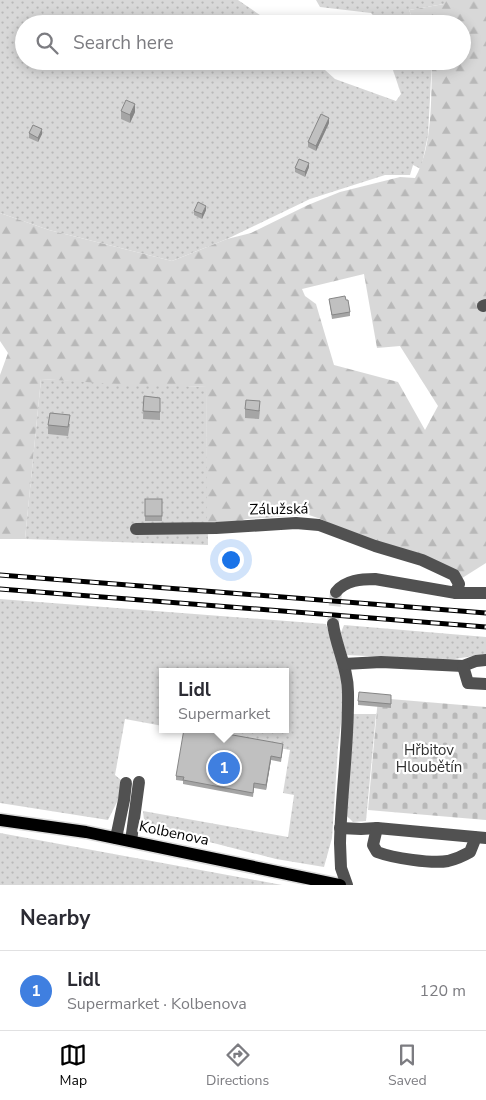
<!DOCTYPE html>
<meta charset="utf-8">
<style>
body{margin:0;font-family:"Nunito Sans",sans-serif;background:#f2f2f3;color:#2b2b33}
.you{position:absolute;left:230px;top:559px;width:18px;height:18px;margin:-12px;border:4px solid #fff;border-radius:50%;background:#1a73e8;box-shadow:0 0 0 8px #1a73e833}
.badge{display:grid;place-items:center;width:32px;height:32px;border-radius:50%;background:#000;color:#fff;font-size:16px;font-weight:700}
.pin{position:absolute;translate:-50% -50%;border:2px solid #fff;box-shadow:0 1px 5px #0006}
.popup{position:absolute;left:159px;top:668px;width:130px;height:65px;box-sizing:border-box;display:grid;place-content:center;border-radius:0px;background:#fff;filter:drop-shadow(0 1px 4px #0005);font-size:16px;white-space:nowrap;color:#7c7c81}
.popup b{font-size:19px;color:#2b2b33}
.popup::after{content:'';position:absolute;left:50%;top:100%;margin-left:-10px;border:10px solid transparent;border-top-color:#fff}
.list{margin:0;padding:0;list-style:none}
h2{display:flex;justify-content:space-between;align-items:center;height:65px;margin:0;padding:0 20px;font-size:21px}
h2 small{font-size:16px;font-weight:400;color:#7c7c81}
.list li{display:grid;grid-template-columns:32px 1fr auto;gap:15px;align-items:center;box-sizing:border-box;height:80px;padding:0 20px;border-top:1px solid #e1e1e2}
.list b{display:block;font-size:19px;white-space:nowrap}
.list p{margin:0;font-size:16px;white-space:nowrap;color:#7c7c81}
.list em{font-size:16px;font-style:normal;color:#7c7c81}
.icon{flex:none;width:28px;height:28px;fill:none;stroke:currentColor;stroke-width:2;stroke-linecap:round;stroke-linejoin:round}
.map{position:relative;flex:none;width:486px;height:885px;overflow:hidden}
.search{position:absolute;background:#fff;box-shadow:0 2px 12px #0003;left:15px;right:15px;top:15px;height:55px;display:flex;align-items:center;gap:12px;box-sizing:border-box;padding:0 18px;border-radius:28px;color:#7c7c81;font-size:19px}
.sheet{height:145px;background:#fff}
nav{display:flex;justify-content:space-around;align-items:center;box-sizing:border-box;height:70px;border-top:1px solid #e1e1e2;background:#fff;font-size:14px;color:#7c7c81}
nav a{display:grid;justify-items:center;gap:2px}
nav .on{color:#000}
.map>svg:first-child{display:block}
</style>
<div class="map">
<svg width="486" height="885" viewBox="0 0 486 885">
<defs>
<pattern id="grass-dots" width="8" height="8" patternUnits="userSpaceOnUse" patternTransform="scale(1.25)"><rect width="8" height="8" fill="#d8d8d8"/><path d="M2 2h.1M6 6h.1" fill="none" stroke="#b8b8b8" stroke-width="1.8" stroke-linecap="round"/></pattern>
<pattern id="forest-firs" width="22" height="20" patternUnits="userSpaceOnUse" patternTransform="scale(1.25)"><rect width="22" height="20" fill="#d8d8d8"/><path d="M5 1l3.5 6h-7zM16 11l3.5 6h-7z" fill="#b8b8b8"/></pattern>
<pattern id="cemetery-stones" width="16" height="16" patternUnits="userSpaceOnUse" patternTransform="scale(1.25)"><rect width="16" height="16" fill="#d8d8d8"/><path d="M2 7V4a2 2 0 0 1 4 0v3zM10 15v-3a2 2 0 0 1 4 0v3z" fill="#b8b8b8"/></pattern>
</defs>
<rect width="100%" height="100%" fill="#fff"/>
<g fill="url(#grass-dots)">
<path d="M0,0H238L273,24H24V61H315L335,79L396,101L401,94L390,61H432L428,135L421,169L413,165L410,175H385L310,199L227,239L172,261L49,230L0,213Z"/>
<path d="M316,0H444V4L409,10L415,24H378L377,20L371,13L320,7Z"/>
<path d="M41,379L206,387L208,545L25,539Z"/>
<path d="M0,599L326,624L344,681L343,707L338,747L332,838L324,867L276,859L155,828L144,820L143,811L288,837L294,795L283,793L290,750L176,729H285V672H163V726L125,719L115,775L121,780L119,798L108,820L0,803Z"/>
<path d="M344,625L486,637V654L448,660L347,655L340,635Z"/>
<path d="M352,714H376L366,821L353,822L346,815Z"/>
<path d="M0,833L282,885H0Z"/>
</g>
<path fill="url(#forest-firs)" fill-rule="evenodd" d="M444,0H486V563L459,580L335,526L321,519L309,515L247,519L207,528L206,387L116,384L41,379L25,539H0V375L8,353L0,341V213L49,230L172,261L227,239L251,233L308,205L340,192L400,177L415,178C433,147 431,97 432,61H462V24H415L409,10L444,4ZM364,274L377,348L400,346L438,406L425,430L398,382L334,365L316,304L305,296L302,289Z"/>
<path fill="url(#cemetery-stones)" d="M378,698L486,707V820L368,810Z"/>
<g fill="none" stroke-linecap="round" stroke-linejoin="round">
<path stroke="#d9d9d9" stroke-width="12" stroke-dasharray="12 6" stroke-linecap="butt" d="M333,624L336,592"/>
<defs>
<path id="major" d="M0,820L86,832L340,885"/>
</defs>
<use href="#major" stroke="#dbdbdb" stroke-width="15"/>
<g stroke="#515151" stroke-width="12">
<path d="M483,306L486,305"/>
<path d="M136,529L216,528L296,523L319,525L375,546L422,560L454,575L459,584L456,593"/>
<path d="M336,592C345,580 362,579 375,579L456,593H486"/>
<path d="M333,624C336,647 348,668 348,692C349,742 341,793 340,843L341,868L347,885"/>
<path d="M344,664L381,662L463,666L476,661L486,660"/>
<path d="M463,666L468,683L486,684"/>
<path d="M340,828L361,829L377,828L486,838"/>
<path d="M377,828L373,845L377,852C393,858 432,864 448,861C456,859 463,856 470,852L474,842V837"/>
<path d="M116,838L124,800L126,783"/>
<path d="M131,841L139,782"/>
</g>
<use href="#major" stroke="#000" stroke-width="12"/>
<defs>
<g id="rail">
<path d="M0,575L486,613"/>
<path d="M0,589L486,627"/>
</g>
</defs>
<use href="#rail" stroke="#000" stroke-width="5"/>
<use href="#rail" stroke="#fff" stroke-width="3" stroke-dasharray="9" stroke-linecap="butt"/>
</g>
<g fill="#a5a5a5">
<path d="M121,111L135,112L130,123L121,119Z"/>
<path d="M329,123L316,151L308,147V142Z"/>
<path d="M29,133L42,134L38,142L29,138Z"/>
<path d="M309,167L305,177L295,172V168Z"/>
<path d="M206,210L202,219L194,215V211Z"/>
<path d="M329,299L346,300L350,312V316L332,319Z"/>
<path d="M144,396L160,398V420L143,419Z"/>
<path d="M245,409L260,410L259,419L245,418Z"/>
<path d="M70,424L68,436L48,434V425Z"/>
<rect x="145" y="499" width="17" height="22"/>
<path d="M391,699V708L358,705V701Z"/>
<path d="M283,748L281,762L271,760L266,790L254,788L253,797L183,784V781L176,780V776Z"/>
</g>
<g fill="#868686">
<path d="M135,104V112L130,123V115Z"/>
<path d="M329,118V123L316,151V146Z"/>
<path d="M42,129V134L38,142V138Z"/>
<path d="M309,163V167L305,177V172Z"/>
<path d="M206,206V210L202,219V214Z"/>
<path d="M271,756V760L266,790V785Z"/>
</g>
<g fill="#c0c0c0" stroke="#868686">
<path d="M126,100L135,104L130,115L121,111Z"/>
<path d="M321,114L329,118L316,146L308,142Z"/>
<path d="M33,125L42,129L38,138L29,133Z"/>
<path d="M299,159L309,163L305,172L295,168Z"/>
<path d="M198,202L206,206L202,214L194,211Z"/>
<path d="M345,296L346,300H348L350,312L332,315L329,299Z"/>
<path d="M144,396L160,398V412L143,411Z"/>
<path d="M246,400L260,401L259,411L245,409Z"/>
<path d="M50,413L70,415L68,427L48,425Z"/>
<rect x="145" y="499" width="17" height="17"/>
<path d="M359,692L391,695V704L358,701Z"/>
<path d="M184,729H199L283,744L281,758L271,756L266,785L254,783L253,793L183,780L184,777L176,776Z"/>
</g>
<g text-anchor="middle" stroke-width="4.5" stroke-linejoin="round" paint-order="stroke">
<g font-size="15" fill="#000" stroke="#fff">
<text transform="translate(279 509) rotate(-1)" y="5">Zálužská</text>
<text transform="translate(174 833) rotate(12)" y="5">Kolbenova</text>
</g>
<g font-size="15" fill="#2f2f2f" stroke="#fff">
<text x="429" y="755">Hřbitov<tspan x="429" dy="17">Hloubětín</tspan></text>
</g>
</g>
</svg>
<div class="you"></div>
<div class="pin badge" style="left:224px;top:768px;background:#3f7fe0">1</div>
<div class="popup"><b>Lidl</b>Supermarket</div>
<div class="search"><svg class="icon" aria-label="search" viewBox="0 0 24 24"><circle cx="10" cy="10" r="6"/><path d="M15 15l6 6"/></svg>Search here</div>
</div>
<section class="sheet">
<h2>Nearby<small></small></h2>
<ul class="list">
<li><span class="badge" style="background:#3f7fe0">1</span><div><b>Lidl</b><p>Supermarket · Kolbenova</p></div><em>120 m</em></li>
</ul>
</section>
<nav>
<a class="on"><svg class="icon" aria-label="map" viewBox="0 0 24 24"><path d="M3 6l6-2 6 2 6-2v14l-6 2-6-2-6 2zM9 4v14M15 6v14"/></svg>Map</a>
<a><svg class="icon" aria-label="directions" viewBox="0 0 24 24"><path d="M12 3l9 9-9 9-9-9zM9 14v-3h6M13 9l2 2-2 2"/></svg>Directions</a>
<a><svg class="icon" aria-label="saved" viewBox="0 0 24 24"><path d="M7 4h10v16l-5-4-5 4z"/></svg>Saved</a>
</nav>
